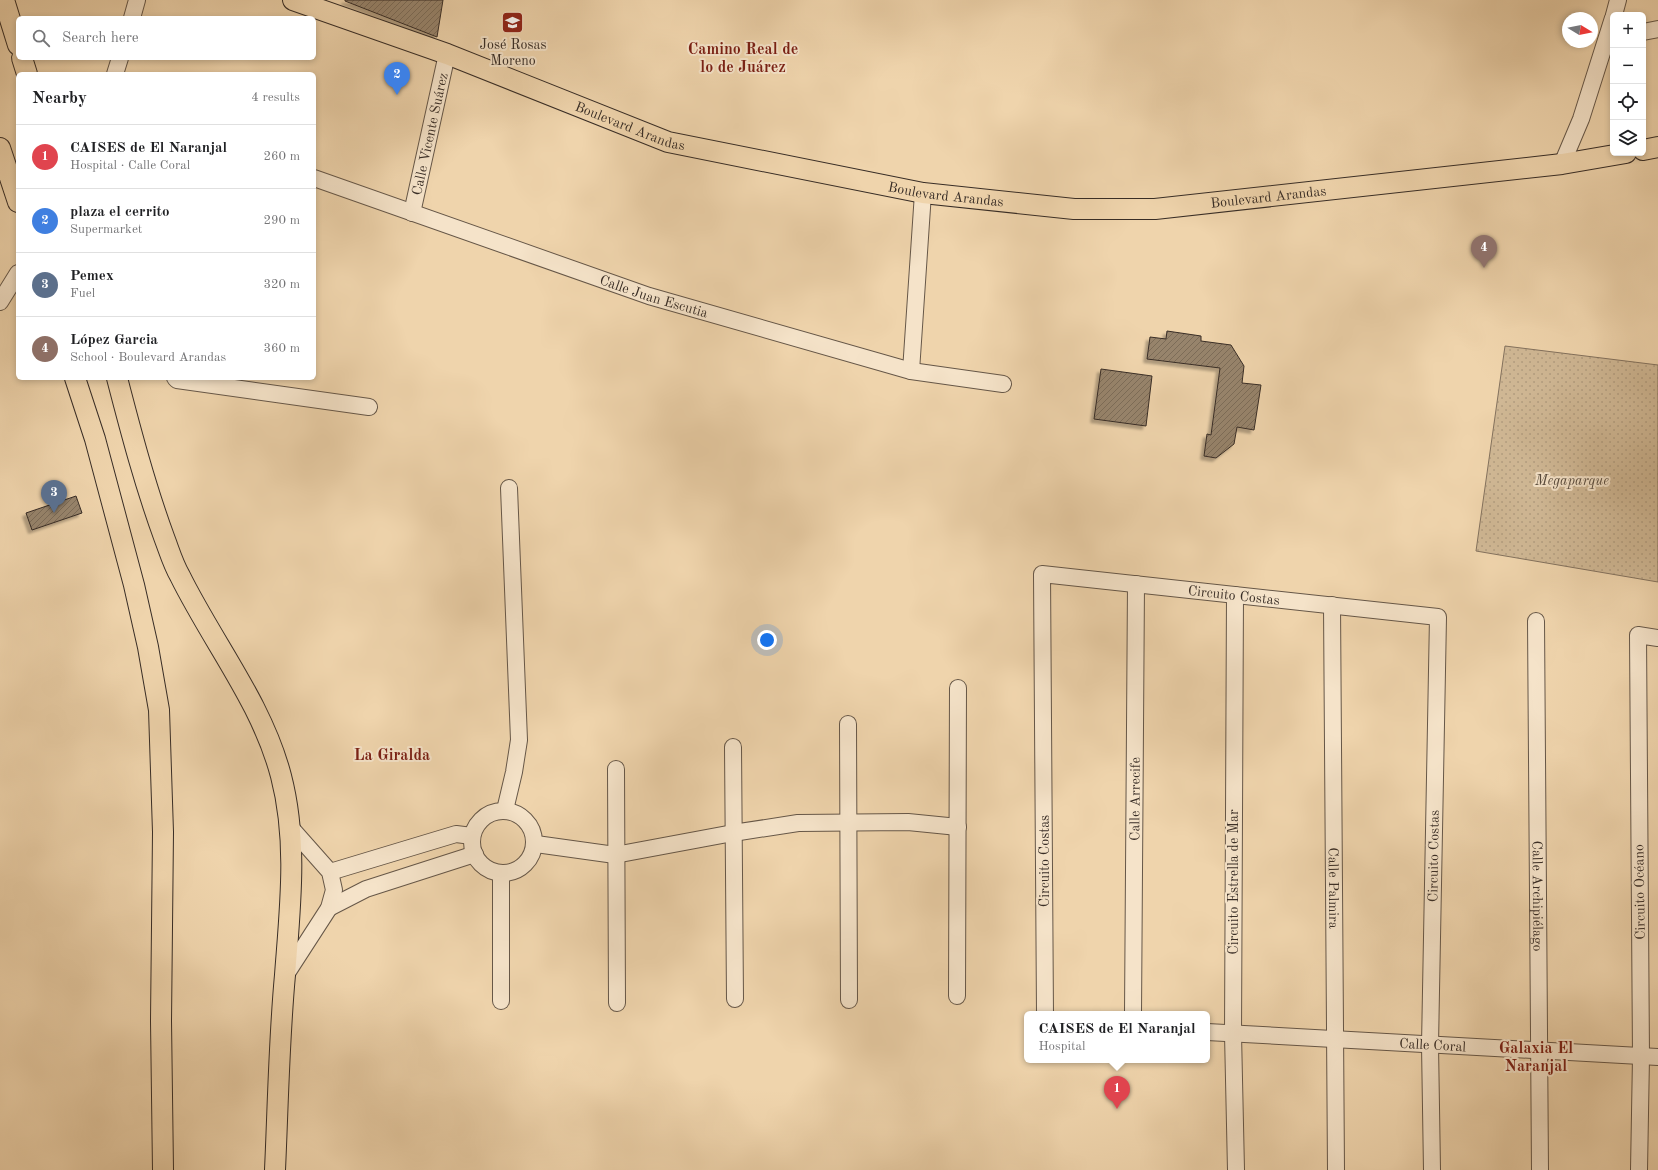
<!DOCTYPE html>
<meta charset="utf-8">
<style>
body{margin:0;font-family:"Old Standard TT",serif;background:#f6f6f6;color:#202124}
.controls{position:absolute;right:12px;top:12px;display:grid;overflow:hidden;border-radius:6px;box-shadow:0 2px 6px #0003}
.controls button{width:36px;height:36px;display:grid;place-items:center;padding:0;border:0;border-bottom:1px solid #e0e0e0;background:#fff;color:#202124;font:20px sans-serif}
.compass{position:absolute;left:1562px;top:12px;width:36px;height:36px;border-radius:50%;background:#fff;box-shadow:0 2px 6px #0003;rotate:100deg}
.you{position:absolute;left:767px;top:640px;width:14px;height:14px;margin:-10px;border:3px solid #fff;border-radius:50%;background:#1a73e8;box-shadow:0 0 0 6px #1a73e833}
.badge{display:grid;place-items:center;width:26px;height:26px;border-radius:50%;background:#111827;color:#fff;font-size:13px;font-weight:700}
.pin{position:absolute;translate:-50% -33px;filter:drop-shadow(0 1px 2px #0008)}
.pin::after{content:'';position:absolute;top:21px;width:14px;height:12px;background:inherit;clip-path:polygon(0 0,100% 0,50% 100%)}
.popup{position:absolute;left:1024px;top:1011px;width:186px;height:52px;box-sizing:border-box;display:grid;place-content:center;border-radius:6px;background:#fff;filter:drop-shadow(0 1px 3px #0005);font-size:13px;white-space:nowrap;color:#757577}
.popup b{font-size:15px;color:#202124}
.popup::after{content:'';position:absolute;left:50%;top:100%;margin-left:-8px;border:8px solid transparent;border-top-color:#fff}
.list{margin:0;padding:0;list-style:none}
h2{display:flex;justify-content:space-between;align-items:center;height:52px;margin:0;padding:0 16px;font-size:17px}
h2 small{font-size:13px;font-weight:400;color:#757577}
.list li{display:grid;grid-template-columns:26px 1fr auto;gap:12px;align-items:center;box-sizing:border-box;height:64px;padding:0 16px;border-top:1px solid #e0e0e0}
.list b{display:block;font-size:15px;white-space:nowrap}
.list p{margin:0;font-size:13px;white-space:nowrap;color:#757577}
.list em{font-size:13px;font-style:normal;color:#757577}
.icon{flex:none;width:22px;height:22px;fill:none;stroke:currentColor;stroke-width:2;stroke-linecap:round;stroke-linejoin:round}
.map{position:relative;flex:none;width:1658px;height:1170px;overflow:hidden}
.search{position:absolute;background:#fff;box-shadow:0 2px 6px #0003;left:16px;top:16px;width:300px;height:44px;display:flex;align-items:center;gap:10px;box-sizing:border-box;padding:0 14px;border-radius:6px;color:#757577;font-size:15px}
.panel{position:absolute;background:#fff;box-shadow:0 2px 6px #0003;left:16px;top:72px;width:300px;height:308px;border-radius:6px}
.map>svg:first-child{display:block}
</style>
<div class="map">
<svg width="1658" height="1170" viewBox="0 0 1658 1170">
<defs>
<pattern id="park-dots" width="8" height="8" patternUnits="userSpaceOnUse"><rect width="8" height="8" fill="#d0b895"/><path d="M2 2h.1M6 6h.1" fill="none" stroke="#b39e80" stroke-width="1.8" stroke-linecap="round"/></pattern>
<pattern id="building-hatch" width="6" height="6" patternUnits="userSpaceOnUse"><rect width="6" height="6" fill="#97846c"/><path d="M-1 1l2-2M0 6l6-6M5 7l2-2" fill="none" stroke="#7c6c59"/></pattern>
<filter id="shadow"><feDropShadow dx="-3.5" dy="3.5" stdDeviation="1" flood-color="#0004"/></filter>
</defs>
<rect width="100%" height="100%" fill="#efd4ac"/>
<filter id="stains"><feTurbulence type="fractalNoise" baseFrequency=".005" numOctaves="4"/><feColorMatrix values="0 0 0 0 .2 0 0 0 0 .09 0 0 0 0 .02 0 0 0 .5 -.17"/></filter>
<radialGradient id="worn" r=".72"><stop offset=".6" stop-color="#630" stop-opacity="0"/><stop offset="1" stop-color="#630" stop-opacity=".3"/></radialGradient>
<path fill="url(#park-dots)" stroke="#84725e" d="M1505,346L1658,365V582L1476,551Z"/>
<g fill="url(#building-hatch)" stroke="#382d26" filter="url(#shadow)">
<path d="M345,0H443L437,37L345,1Z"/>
<path d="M1167,331L1201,336V341L1231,345L1244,366L1242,383L1261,385L1254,430L1237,427L1234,444L1216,458L1204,456L1207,434L1211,435L1220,368L1147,359L1150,337L1166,339Z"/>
<path d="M1101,369L1152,376L1146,426L1094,419Z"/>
<path d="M76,496L82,513L32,530L26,513Z"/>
</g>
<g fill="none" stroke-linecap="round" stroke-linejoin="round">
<defs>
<g id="minor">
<path d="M1614,15L1618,0"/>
<path d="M132,18L137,0"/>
<path d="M1643,32L1658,29"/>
<path d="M115,74L120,58"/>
<path d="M1562,164L1581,119L1613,18"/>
<path id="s1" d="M314,178L649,296L911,371L1003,384"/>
<path id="s2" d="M412,213L447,54"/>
<path d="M0,302L18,273"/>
<path d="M911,371L923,193"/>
<path d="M175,378L177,380L369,407"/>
<path d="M1235,595L1233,1034L1236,1170"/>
<path id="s3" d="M1332,605L1336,1170"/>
<path id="s4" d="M1536,621L1540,1170"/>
<path d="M848,724L849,1000"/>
<path d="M733,747L735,999"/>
<path d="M616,769L617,1003"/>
<path d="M505,810L514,772L519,740L509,488"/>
<circle cx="503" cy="842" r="31"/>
<path d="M536,844L615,855L733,833L798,823L908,822L958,827"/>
<path d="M330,872L456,834L472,836"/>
<path d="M501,874V1001"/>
<path d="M329,908L366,889L475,854"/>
<path d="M285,976L329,908L334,890L330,872L291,828"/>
<path d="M957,996L958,688"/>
<path id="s5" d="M1045,1014L1042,574L1438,617L1430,1045L1432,1170"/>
<path id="s6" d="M1133,1014L1136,584"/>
<path id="s7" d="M1207,1032L1658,1057"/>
<path d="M1639,1170L1641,1057L1638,635L1658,638"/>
</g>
<g id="major">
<path d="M4,0L18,45"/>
<path id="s8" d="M293,0L447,54L668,142L923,193L1074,209H1155L1562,164L1626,153"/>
<path d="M22,58L27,74"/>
<path d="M0,148L18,202"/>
<path d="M1643,150L1658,147"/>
<path d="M75,378L95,439L134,585L148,647L159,710L163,832L161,1021L163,1170"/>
<path d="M117,378C131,432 145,485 164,537C169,550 173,564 180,576C213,643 262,703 281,776C298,841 290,908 285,975C279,1039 278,1105 275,1170"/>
</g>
</defs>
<use href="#minor" stroke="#665748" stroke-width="18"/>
<use href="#major" stroke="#382d26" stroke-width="22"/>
<use href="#minor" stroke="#f5e3c9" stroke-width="16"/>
<use href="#major" stroke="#efd4ac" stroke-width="20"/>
</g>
<defs>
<symbol id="school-square" viewBox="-11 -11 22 22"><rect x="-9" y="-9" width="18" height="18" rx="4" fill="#8f2418" stroke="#f5e3c9"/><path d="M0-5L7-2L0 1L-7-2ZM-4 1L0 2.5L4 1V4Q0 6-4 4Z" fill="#fff"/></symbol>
</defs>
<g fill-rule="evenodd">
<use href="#school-square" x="500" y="10" width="25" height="25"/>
</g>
<g text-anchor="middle" stroke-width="4" stroke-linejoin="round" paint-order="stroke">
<g font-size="14" fill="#382d26" stroke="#f5e3c9">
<text x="513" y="49">José Rosas<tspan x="513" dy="16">Moreno</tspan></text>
</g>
<g font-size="14" fill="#382d26" stroke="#f5e3c9">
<text dy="5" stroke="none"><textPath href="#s8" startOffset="360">Boulevard Arandas</textPath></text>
<text dy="5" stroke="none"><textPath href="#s2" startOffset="81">Calle Vicente Suárez</textPath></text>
<text dy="5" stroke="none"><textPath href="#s8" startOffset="684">Boulevard Arandas</textPath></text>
<text dy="5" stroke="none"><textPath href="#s8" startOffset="1008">Boulevard Arandas</textPath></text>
<text dy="5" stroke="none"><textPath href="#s1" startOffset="360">Calle Juan Escutia</textPath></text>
<text dy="5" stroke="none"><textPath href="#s5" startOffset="633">Circuito Costas</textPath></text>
<text dy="5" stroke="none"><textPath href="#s6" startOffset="215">Calle Arrecife</textPath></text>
<text transform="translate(1433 856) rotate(-89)" y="5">Circuito Costas</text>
<text transform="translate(1044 861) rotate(-90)" y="5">Circuito Costas</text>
<text transform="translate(1233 882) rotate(-90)" y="5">Circuito Estrella de Mar</text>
<text dy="5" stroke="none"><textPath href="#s3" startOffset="283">Calle Palmira</textPath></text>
<text transform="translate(1639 892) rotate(-91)" y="5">Circuito Océano</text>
<text dy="5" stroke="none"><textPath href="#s4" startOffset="275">Calle Archipiélago</textPath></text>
<text dy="5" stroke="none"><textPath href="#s7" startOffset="226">Calle Coral</textPath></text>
</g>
<g font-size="14" font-style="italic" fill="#56493c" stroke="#f5e3c9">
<text x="1572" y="485">Megaparque</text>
</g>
<g font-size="16" font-weight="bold" fill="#7a1f14" stroke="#f5e3c9">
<text x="743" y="54">Camino Real de<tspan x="743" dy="18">lo de Juárez</tspan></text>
<text x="392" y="760">La Giralda</text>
<text x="1536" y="1053">Galaxia El<tspan x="1536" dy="18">Naranjal</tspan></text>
</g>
</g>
<rect width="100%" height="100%" filter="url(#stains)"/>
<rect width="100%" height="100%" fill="url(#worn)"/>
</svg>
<div class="controls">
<button>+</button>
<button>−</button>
<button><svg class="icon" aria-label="locate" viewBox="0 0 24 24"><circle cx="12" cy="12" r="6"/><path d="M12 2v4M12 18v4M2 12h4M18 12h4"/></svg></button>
<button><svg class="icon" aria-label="layers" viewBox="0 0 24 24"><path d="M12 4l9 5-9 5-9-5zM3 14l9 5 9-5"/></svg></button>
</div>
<svg class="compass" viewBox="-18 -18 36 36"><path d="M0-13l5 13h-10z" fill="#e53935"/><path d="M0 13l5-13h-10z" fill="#757577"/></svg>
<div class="you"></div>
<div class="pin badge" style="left:1117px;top:1109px;background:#e0444e">1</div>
<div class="popup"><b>CAISES de El Naranjal</b>Hospital</div>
<div class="pin badge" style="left:397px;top:95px;background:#3f7fe0">2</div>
<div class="pin badge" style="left:54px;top:513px;background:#5c6f8a">3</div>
<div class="pin badge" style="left:1484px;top:268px;background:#8d6e63">4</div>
<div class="search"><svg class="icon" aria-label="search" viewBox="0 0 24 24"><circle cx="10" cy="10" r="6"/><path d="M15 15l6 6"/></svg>Search here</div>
<section class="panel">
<h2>Nearby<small>4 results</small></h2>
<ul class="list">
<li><span class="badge" style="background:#e0444e">1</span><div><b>CAISES de El Naranjal</b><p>Hospital · Calle Coral</p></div><em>260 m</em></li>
<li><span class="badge" style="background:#3f7fe0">2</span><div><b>plaza el cerrito</b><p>Supermarket</p></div><em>290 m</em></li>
<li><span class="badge" style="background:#5c6f8a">3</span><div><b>Pemex</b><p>Fuel</p></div><em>320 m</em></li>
<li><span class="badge" style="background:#8d6e63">4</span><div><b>López Garcia</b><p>School · Boulevard Arandas</p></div><em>360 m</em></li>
</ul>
</section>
</div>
